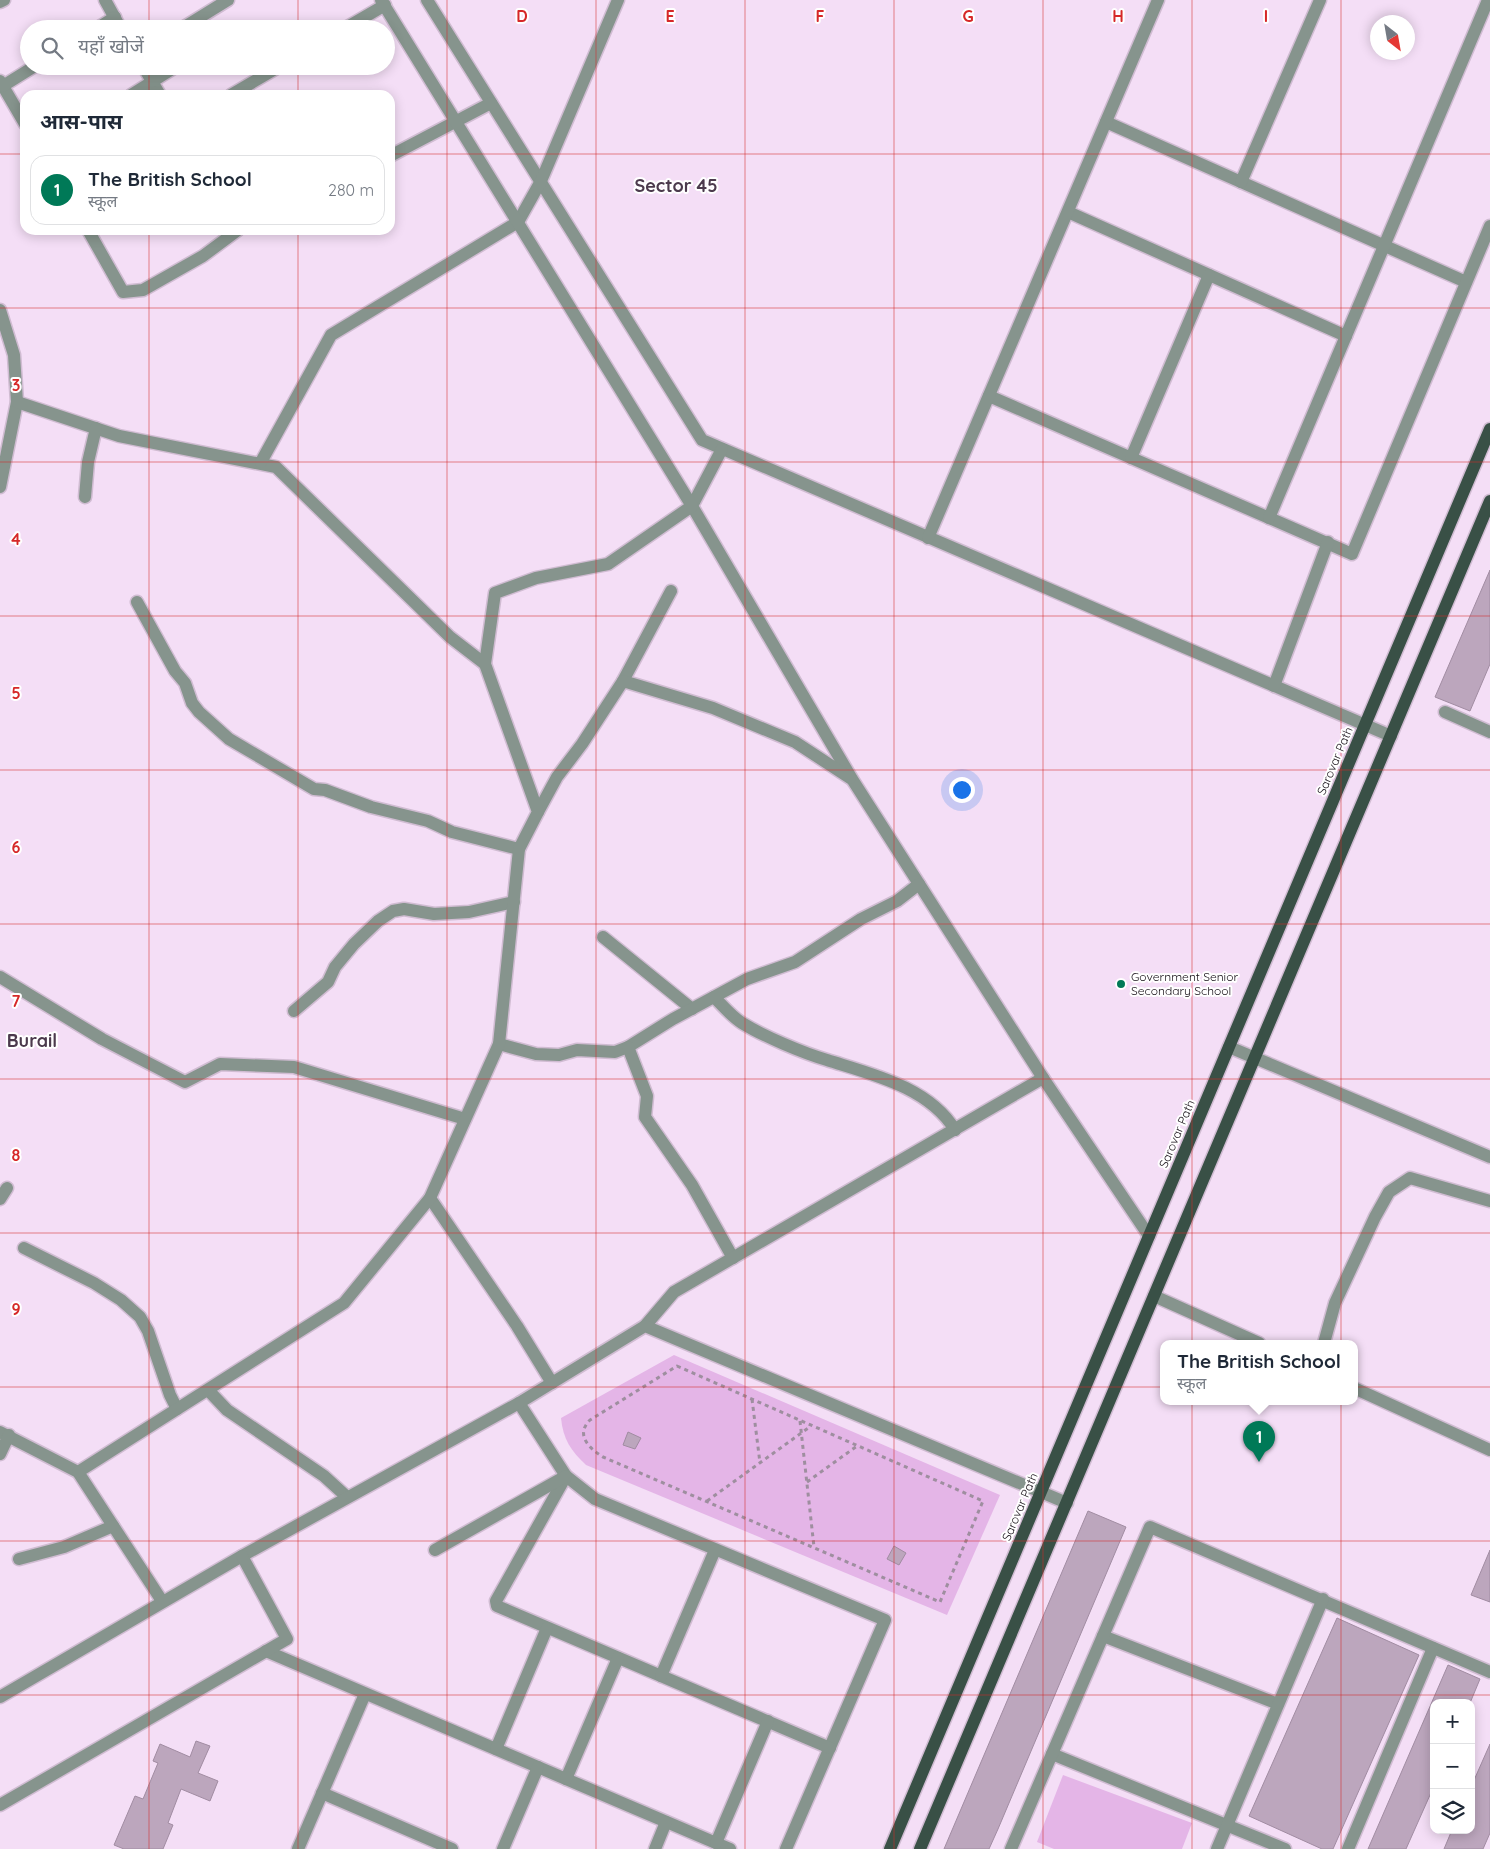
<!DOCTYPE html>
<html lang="hi">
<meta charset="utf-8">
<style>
body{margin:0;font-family:Quicksand,"Noto Sans Devanagari",sans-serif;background:#f6f6f7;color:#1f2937}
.controls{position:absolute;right:15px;bottom:15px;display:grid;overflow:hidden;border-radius:10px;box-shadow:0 2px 12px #0003}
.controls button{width:45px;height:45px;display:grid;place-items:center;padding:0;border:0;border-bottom:1px solid #e0e1e3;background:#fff;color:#1f2937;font:25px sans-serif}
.compass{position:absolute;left:1370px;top:15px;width:45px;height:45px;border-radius:50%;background:#fff;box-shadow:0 2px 12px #0003;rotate:149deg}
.you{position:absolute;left:961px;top:789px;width:18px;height:18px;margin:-12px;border:4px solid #fff;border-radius:50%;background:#1a73e8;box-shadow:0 0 0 8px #1a73e833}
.badge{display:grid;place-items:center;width:32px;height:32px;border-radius:50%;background:#007957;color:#fff;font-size:16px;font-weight:700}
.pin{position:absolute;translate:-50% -41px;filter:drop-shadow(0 1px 2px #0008)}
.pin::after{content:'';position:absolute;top:26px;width:18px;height:15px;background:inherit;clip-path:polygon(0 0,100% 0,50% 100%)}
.popup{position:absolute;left:1160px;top:1340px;width:198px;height:65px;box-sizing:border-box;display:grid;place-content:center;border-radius:10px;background:#fff;filter:drop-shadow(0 1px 4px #0005);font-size:16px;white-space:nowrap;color:#747a83}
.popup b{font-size:19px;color:#1f2937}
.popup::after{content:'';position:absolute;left:50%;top:100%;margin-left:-10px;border:10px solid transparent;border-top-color:#fff}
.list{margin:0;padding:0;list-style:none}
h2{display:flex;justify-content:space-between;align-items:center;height:65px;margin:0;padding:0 20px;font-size:21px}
h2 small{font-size:16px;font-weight:400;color:#747a83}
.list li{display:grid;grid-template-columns:32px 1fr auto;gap:15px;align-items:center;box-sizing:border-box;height:70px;margin:0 10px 10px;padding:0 10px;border:1px solid #e0e1e3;border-radius:15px}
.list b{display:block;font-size:19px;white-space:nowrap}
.list p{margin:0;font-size:16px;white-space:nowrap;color:#747a83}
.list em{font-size:16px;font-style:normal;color:#747a83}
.icon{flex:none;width:28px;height:28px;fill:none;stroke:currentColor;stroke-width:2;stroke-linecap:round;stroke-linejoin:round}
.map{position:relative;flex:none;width:1490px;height:1849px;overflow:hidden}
.search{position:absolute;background:#fff;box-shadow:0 2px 12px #0003;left:20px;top:20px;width:375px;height:55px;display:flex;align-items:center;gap:12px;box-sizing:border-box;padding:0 18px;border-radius:28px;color:#747a83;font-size:19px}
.panel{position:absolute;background:#fff;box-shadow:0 2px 12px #0003;left:20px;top:90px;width:375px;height:145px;border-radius:15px}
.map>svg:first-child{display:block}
</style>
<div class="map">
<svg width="1490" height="1849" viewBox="0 0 1490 1849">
<rect width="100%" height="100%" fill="#f4def6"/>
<g fill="#e4b5e7">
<path d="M674,1355L1000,1495L947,1615L586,1465C571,1451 563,1439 561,1418Z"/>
<path d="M1063,1775L1192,1823L1182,1849H1054L1037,1842Z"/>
</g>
<g fill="#bca6bd" stroke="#a18ca2">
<path d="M1490,570V664L1470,711L1435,697Z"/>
<path d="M628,1432L641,1438L635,1449L623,1445Z"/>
<path d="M1088,1511L1126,1527L998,1829L989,1849H944Z"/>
<path d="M894,1546L906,1553L899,1565L887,1559Z"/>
<path d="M1490,1550V1602L1471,1595Z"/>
<path d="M1337,1618L1419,1655L1333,1849H1322L1249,1816Z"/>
<path d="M1448,1665L1480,1679L1470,1703H1434V1786L1406,1849H1368Z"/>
<path d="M196,1741L210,1746L198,1773L218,1781L210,1801L181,1789L168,1823L173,1825L163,1849H124L114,1845L135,1796L143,1799L158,1763L153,1761L160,1744L190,1757Z"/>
<path d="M1490,1744V1833L1483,1849H1444L1452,1830H1471V1787Z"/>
</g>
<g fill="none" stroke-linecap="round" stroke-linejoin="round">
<defs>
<g id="minor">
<path d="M105,0L121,29"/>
<path d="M427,0L702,440L1391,736"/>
<path d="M0,2L4,0"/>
<path d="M96,29L115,17"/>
<path d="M181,29L228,0"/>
<path d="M344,29L385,5"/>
<path d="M143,66L160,95"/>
<path d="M0,81L25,124"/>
<path d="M3,86L35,66"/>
<path d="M131,95L177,66"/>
<path d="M231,95L280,66"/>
<path d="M1106,122L1466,282"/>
<path d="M390,156L491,103"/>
<path d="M1241,182L1320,0"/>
<path d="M1068,212L1346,336"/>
<path d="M88,230L123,292L143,290L203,256L238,230"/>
<path d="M0,310L14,355L17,402L0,487"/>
<path d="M989,396L1352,554L1490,226"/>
<path d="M17,402L119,436L276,467L450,637L485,664"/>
<path d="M722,449L692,506L852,779L1043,1078L1149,1236"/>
<path d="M1131,458L1209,275"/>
<path d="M261,462L331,335L518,222L541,181L618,0"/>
<path d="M85,497L88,462L96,428"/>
<path d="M1269,518L1488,0"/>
<path d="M928,538L1158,0"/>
<path d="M137,602L175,671L185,683L192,703L199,712L229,739L314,789L325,790L371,807L428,821L452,832L519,849"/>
<path d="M623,681L671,591"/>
<path d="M1274,686L1328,542"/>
<path d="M1445,712L1490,732"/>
<path d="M538,812L557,777L582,744L623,681L713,708L795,742L850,778"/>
<path d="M603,937L692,1009"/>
<path d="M0,977L102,1039L185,1082L220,1064L294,1067L465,1119"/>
<path d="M714,997C723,1006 732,1017 742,1023C763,1036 803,1053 827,1060C871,1074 929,1087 955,1130"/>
<path d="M294,1011L328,982L335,967L354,944L378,921L393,911L404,909L434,914L469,912L514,902"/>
<path d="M499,1044L536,1054L559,1055L577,1050L615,1052L628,1047L673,1019L747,979L795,962L861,919L897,901L919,884"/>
<path d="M628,1047L647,1096L645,1117L692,1185L733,1258"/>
<path d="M1229,1047L1490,1157"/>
<path d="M430,1198L517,1326L552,1383"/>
<path d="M0,1199L7,1188"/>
<path d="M24,1248L94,1283L121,1300L140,1317L148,1331L170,1395L177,1409"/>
<path d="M1154,1296L1259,1343"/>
<path d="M645,1326L674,1292L1043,1078"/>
<path d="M1324,1343L1335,1303L1375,1217L1389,1192L1410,1178L1490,1201"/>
<path d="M1354,1388L1490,1450"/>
<path d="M208,1390L227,1410L324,1476L347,1497"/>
<path d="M519,1403L566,1476L595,1499L885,1620L786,1849"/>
<path d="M0,1432L78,1472L162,1601"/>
<path d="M0,1454L9,1435"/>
<path d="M78,1472L344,1303L430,1198L499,1044L519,849L538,812L485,664L495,593L536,578L608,564L692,506L381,0"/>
<path d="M566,1476L496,1601L497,1606L830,1748"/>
<path d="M435,1550L566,1476"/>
<path d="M19,1559L64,1547L113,1526"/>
<path d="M1103,1636L1278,1704"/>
<path d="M266,1651L730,1849"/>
<path d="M661,1676L715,1550"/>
<path d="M0,1697L242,1556L519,1403L645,1326L1067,1503"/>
<path d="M496,1749L547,1628"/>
<path d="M1052,1754L1285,1849"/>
<path d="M566,1779L618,1658"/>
<path d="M322,1793L452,1849"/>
<path d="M0,1805L287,1639L242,1556"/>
<path d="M716,1843L768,1721"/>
<path d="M298,1849L365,1694"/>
<path d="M503,1849L538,1767"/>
<path d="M655,1849L666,1822"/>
<path d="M1011,1849L1150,1527L1490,1672"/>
<path d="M1217,1849L1323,1599"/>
<path d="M1348,1849L1433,1648"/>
</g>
<g id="major">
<path d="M890,1849L1490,429"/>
<path d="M920,1849L1490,501"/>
</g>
</defs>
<use href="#minor" stroke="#d0bcd2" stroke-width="15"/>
<use href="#major" stroke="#d0bcd2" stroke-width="15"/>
<g stroke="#9e8e9f" stroke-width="3" stroke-dasharray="4 4" stroke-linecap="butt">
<path d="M677,1366L983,1501L940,1602L603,1457C589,1448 575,1435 590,1420Z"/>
<path d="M752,1399L760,1463"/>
<path d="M800,1421L814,1547"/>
<path d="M807,1482L857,1446"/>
<path d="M707,1501L811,1426"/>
</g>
<use href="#minor" stroke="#86948d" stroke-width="12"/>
<use href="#major" stroke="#395046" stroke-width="12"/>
</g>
<path fill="none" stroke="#d62828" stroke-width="1" stroke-opacity="0.55" d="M149,0V29M298,0V29M447,0V1849M596,0V1849M745,0V1849M894,0V1849M1043,0V1849M1192,0V1849M1341,0V1849M149,66V95M298,66V95M0,154H25M390,154H1490M149,230V1849M298,230V1849M0,308H1490M0,462H1490M0,616H1490M0,770H1490M0,924H1490M0,1079H1490M0,1233H1490M0,1387H1490M0,1541H1490M0,1695H1490"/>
<circle fill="#007957" stroke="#fff" stroke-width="2" cx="1121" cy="984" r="5"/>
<g text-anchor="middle" stroke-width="4" stroke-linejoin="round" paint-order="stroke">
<g font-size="12" fill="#130c14" stroke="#fff">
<text transform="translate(1335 761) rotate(-67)" y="4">Sarovar Path</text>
<text transform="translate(1177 1134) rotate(-67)" y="4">Sarovar Path</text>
<text transform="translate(1020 1507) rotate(-67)" y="4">Sarovar Path</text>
</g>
<g font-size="12" fill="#130c14" stroke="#fff" text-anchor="start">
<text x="1131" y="981">Government Senior<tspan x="1131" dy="14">Secondary School</tspan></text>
</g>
<g font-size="18" font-weight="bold" fill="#4c3a4d" stroke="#fff">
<text x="676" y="192">Sector 45</text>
<text x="32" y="1047">Burail</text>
</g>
</g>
<g font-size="16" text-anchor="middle" font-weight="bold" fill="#d62828" stroke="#fff" stroke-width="4" stroke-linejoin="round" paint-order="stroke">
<text x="522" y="22">D</text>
<text x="670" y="22">E</text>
<text x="820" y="22">F</text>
<text x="968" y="22">G</text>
<text x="1118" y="22">H</text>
<text x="1266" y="22">I</text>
<text x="16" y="391">3</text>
<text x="16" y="545">4</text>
<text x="16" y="699">5</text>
<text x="16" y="853">6</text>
<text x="16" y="1007">7</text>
<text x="16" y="1161">8</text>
<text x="16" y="1315">9</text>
</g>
</svg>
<div class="controls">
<button>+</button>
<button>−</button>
<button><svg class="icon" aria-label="layers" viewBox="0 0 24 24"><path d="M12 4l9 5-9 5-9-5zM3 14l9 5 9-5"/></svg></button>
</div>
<svg class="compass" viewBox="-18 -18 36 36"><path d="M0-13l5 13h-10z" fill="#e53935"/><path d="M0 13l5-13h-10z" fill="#747a83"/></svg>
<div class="you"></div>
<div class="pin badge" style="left:1259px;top:1462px">1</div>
<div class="popup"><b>The British School</b>स्कूल</div>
<div class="search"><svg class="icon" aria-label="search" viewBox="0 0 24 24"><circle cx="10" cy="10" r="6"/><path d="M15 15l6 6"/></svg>यहाँ खोजें</div>
<section class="panel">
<h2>आस-पास<small></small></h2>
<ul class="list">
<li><span class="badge">1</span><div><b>The British School</b><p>स्कूल</p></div><em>280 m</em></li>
</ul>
</section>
</div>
